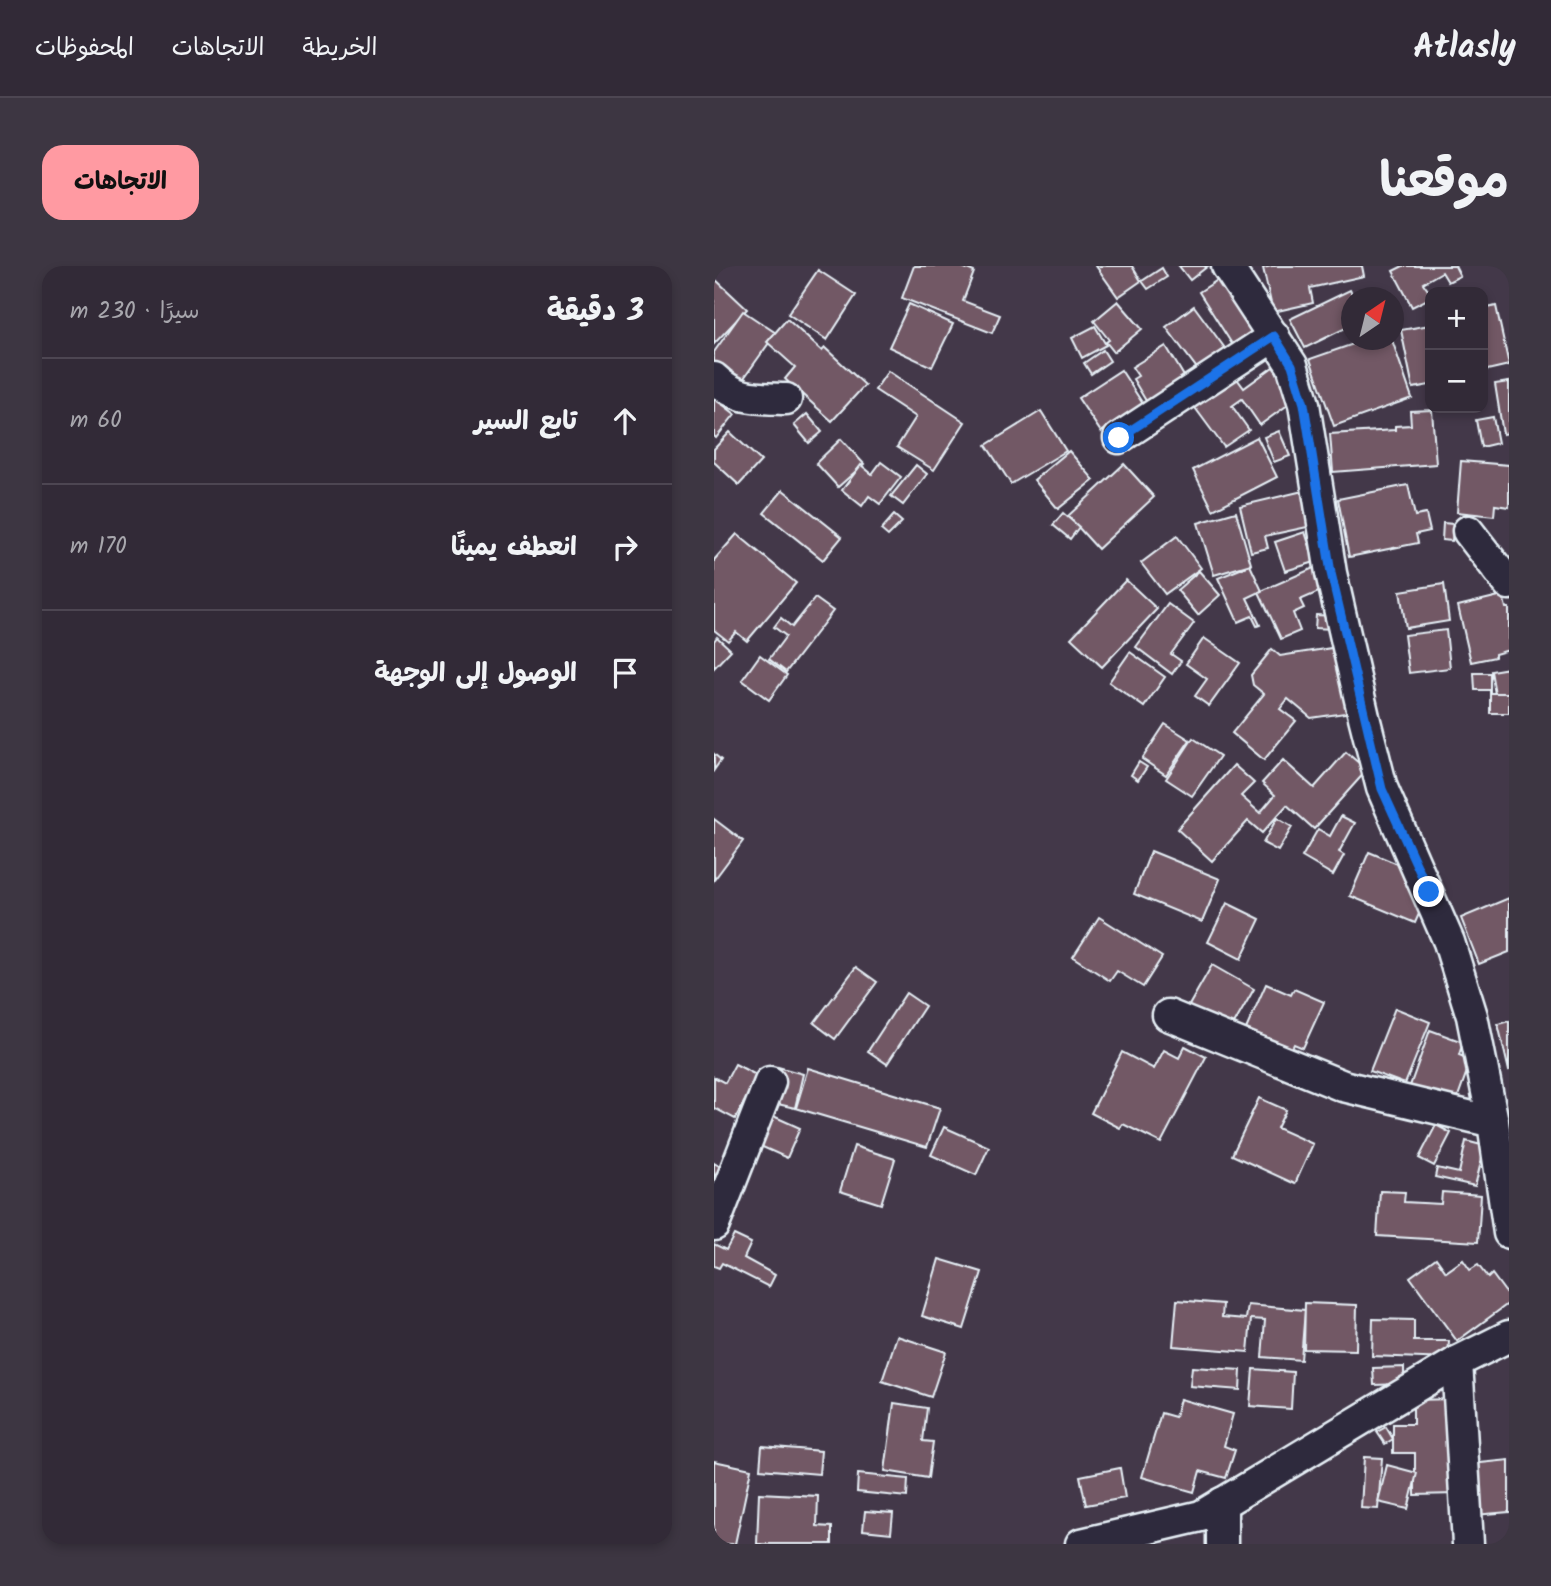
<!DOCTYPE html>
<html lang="ar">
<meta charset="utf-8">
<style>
body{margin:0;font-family:Kalam,"Playpen Sans Arabic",sans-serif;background:#3d3642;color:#f1f3f6;direction:rtl}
.controls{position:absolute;right:21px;top:21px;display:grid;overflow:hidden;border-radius:14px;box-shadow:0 4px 10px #0003}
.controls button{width:63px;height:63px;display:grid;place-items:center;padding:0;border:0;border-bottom:2px solid #4d4652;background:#322a37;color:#f1f3f6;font:35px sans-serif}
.compass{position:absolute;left:627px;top:21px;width:63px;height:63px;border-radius:50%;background:#322a37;box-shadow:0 4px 10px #0003;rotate:35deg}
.stop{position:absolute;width:21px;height:21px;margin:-16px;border:5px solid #1a73e8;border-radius:50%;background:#fff}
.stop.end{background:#1a73e8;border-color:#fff;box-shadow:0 2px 7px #0008}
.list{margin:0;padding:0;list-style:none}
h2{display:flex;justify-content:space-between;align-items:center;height:91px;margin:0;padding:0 28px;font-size:30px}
h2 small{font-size:23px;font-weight:400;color:#a8a7ad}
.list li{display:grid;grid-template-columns:46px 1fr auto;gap:21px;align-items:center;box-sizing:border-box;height:126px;padding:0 28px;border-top:2px solid #4d4652}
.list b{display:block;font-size:26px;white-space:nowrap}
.list em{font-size:23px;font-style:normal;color:#a8a7ad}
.icon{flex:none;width:38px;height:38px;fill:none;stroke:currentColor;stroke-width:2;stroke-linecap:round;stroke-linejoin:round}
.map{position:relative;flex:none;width:795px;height:1278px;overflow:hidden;direction:ltr;border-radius:21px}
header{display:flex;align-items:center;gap:42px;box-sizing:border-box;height:98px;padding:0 35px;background:#322a37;border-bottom:2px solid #4d4652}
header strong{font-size:33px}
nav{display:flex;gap:38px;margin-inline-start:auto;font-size:24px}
.intro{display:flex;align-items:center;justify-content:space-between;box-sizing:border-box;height:168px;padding:0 42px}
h1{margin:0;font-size:49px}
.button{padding:18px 32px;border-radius:21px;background:#ff9aa2;color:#111;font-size:24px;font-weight:700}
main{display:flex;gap:42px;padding:0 42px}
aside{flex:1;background:#322a37;border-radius:21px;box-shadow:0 4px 10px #0003}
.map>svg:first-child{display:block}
</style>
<header>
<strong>Atlasly</strong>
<nav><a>الخريطة</a><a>الاتجاهات</a><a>المحفوظات</a></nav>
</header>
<div class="intro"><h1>موقعنا</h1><a class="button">الاتجاهات</a></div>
<main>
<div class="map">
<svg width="795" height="1278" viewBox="0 0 795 1278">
<rect width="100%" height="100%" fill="#433849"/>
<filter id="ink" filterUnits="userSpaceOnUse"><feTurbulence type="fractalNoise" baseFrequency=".0143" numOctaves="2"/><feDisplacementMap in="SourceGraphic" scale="14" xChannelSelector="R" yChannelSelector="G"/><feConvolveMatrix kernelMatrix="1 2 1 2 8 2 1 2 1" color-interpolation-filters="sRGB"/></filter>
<g filter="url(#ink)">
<g fill="#725965" stroke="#e8f1f8" stroke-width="2">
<path d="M200,0H246L260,6L249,35L286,49L278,67L188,32Z"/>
<path d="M382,0H418L427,15L404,31Z"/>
<path d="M465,0H494L476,14Z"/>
<path d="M558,0H648L650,10L596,22L599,37L559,46L549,2Z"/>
<path d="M689,0H741L746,10L734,16L728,6L709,17L716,27V32L698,41L679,5Z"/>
<path d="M448,2L453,11L434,23L428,15Z"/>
<path d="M104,4L142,29L113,74L74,48Z"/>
<path d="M516,6L550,58L518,78L485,26Z"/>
<path d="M0,12L33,43L0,78Z"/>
<path d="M636,24L640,32H638V59L591,82L576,53Z"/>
<path d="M404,35L428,63L400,86L392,76L395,74L380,55Z"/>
<path d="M195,38L239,58L218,101L175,81Z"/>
<path d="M480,40L513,85L485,105L452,61Z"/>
<path d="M782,40L795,99L769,105V43Z"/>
<path d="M29,45L62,67L25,119L0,102V86Z"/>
<path d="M73,53L108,85L111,82L151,119L118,155L71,113L81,101L53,76Z"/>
<path d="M716,59V119L699,122L687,64Z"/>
<path d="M381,60L392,79L368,92L358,72Z"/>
<path d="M651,74H678L698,132L620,160L596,93Z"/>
<path d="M452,80L474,117L435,140L419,113L424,110L418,101Z"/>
<path d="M389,84L396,95L377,108L370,97Z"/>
<path d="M559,101L582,133L546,159L528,133L518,140L535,164L510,181L479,139L521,110L530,122Z"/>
<path d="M407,104L429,138L387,166L364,132Z"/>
<path d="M174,105L251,156L220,204L183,181L202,151L161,124Z"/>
<path d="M795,116V167L789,168L781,118Z"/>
<path d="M0,132L21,148L2,172L0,170Z"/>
<path d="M718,144L722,198L619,206L616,168L681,164V160L697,159L696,145Z"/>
<path d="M327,145L352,185L297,218L272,179Z"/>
<path d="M93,148L108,166L95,177L80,159Z"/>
<path d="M779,151L784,177L767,181L762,154Z"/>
<path d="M565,165L576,190L560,196L550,171Z"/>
<path d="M16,166L47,195L25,219L0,196V183Z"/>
<path d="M543,171L563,211L499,244L479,204Z"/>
<path d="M127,173L150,198L124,221L102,197Z"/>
<path d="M355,185L380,214L344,243L320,214Z"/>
<path d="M747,195L795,199V241L781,239L780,250L743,246Z"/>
<path d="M167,196L187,211L166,238L155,230L148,240L128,224L147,199L158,208Z"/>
<path d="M410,198L440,231L384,283L354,250Z"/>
<path d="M202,199L213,208L189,239L177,230Z"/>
<path d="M694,219L701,250L712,248L716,265L702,268L704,277L635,291L624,233Z"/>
<path d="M69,224L128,271L109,294L50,247Z"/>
<path d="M589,225L598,260L551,270L554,282L537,286L526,240Z"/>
<path d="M522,246L537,298L500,309L484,257Z"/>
<path d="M349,247L365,261L356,273L339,259Z"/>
<path d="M180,249L188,256L174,270L167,264Z"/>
<path d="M729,257L739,258L738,275L728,274Z"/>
<path d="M591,266L601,296L571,305L561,276Z"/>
<path d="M23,268L82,317L33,375L22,366L14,375L0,364V294Z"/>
<path d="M463,270L487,302L451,328L427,297Z"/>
<path d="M536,299L548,325L533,332L546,359L543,360L538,350L524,356L504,312Z"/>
<path d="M604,300L614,322L586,334L590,342L579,347L586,365L567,373L545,326Z"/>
<path d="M485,305L506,329L484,349L463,324Z"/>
<path d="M412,314L443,343L388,401L357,372Z"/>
<path d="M730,318L735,355L692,362L686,325Z"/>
<path d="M789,329L792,342H795V384L781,388V391L757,396L744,340Z"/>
<path d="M101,332L119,345L72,406L55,393L72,370L60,361L67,352L78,361Z"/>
<path d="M454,338L480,357L457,388L467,395L458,408L422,381Z"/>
<path d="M602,349L619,350L618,363L601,362Z"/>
<path d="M732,364L736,402L695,407L690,369Z"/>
<path d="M3,371L17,384L0,402V375Z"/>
<path d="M490,372L526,397L495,440L481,430L493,413L472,398Z"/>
<path d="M624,381L638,446L597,452L574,433L566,443L582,455L550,494L518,467L550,428L539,419L537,409L558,383L566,390Z"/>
<path d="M416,386L451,411L430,441L395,416Z"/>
<path d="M46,389L73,409L55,434L28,414Z"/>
<path d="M795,402V427L781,428L777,405Z"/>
<path d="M760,407H776V427H795V447H776V424H761Z"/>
<path d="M451,458L476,474L452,509L428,493Z"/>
<path d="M479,472L506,490L478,530L452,513Z"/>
<path d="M632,486L653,504L600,563L573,539L548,567L534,555L498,595L463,563L520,499L540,517L527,530L546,547L561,529L548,517L569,494L600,522Z"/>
<path d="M0,488L7,494L0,504Z"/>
<path d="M425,496L433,501L424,514L417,509Z"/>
<path d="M627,550L641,557L625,586L630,589L619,609L588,591L604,563L616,570Z"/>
<path d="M563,552L578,561L564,585L549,577Z"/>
<path d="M0,553L29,575L0,614Z"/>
<path d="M437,585L506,613L488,656L420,628Z"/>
<path d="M655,586L703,606L715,625L701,657L636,630Z"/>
<path d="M795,632V686L765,698L747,652Z"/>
<path d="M513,637L546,653L527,693L494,676Z"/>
<path d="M385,651L448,691L429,721L403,705L396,715L359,691Z"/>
<path d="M498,699L540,723L515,767L473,743Z"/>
<path d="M142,701L163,716L121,773L100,757Z"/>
<path d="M552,718L577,729L580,723L610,736L589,782L580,778L574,791L529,770Z"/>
<path d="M192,727L211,740L173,798L154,785Z"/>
<path d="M681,742L716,756L691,818L656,805Z"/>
<path d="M795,755V805L784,758Z"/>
<path d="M716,764L749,776L745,789L757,794L742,836L696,820Z"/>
<path d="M471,780L492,791L447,877L409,858L406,862L377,847L408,786L440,803L450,784L465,792Z"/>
<path d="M21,798L44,810L21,853L0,842V811L11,817Z"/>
<path d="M64,801L89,808L81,842L55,836Z"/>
<path d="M94,802L226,842L213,881L82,842Z"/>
<path d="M545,832L572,844L563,862L599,878L581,918L518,889Z"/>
<path d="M57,849L86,862L73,892L44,879Z"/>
<path d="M722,859L737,867L720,900L705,892Z"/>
<path d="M230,861L275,881L262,909L217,889Z"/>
<path d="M752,875L771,880L761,920L721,911L723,902L745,907Z"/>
<path d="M140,880L181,893L167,938L126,925Z"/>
<path d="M0,897L10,903L0,923Z"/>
<path d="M666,925L691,926L690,936L727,938L728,926L767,929L764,976L663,970Z"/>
<path d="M20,969L37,977L30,992L61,1009L55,1021L8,997L5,1002L0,1000V978L12,984Z"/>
<path d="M722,992L732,1006L749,994L756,1004L764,999L774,1012L778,1008L795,1031V1037L743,1075L696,1011Z"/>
<path d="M225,993L268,1006L250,1063L208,1050Z"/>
<path d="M463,1034L509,1038L508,1051L532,1053L534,1039L591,1044L587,1094L548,1091L551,1054L537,1053L534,1086L459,1080Z"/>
<path d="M591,1037L643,1039L642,1084L590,1083Z"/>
<path d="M659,1053L700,1054V1075H735L734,1093L658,1090Z"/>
<path d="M183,1070L232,1086L217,1131L168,1115Z"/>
<path d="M478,1101L527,1104L526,1124L476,1120Z"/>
<path d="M690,1101V1118L660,1119L659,1102Z"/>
<path d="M539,1103L579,1106L577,1143L536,1140Z"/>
<path d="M466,1133L519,1148L510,1180L521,1184L512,1212L486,1205L480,1226L428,1211L447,1147L461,1151Z"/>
<path d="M740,1133L742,1228L701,1229V1187H679V1158H699V1134Z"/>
<path d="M180,1137L213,1142L209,1175L219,1176L214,1212L171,1205Z"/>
<path d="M672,1161L679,1173L671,1178L663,1166Z"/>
<path d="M48,1180L107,1185L105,1208L46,1203Z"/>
<path d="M650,1191L668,1192L664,1243L647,1242Z"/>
<path d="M795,1194V1246L761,1249L757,1198Z"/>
<path d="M0,1195L37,1203L21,1278H0Z"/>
<path d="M673,1199L703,1207L694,1243L664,1236Z"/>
<path d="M406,1202L411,1232L372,1239L366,1210Z"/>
<path d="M144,1208L194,1213L193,1231L143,1226Z"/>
<path d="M45,1227L104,1230L103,1260L118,1261V1278H43Z"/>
<path d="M151,1245L179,1247L177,1267L149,1264Z"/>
</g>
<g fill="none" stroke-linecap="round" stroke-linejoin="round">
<defs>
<g id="minor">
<path d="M513,0L578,99L590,138L617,307L650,451L668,522L735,676L758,750L779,856L795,967"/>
<path d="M0,112C23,134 42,132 72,133"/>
<path d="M405,172L560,70"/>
<path d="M754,265L795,318"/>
<path d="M454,749L629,820L779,856"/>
<path d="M0,959L56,816"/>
<path d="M743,1096L754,1278"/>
<path d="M367,1278L487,1250L743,1096L795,1070"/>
<path d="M508,1278V1237"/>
</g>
</defs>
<use href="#minor" stroke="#e8f1f8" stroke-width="35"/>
<use href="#minor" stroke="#2f2a3d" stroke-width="30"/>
</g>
</g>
<g fill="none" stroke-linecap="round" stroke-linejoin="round" filter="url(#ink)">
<path stroke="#1a73e8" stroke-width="9" d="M405,172L560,70L578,99L590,138L617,307L668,523L715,626"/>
</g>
</svg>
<div class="controls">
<button>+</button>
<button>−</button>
</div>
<svg class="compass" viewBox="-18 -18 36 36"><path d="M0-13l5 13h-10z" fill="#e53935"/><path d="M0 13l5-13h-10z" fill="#a8a7ad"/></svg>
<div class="stop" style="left:405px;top:172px"></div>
<div class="stop end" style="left:715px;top:626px"></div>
</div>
<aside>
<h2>3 دقيقة<small>سيرًا · 230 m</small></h2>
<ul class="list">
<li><svg class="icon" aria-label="ahead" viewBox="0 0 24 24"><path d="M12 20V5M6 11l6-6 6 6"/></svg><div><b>تابع السير</b></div><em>60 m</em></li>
<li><svg class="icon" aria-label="right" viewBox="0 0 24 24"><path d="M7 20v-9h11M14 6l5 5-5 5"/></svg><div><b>انعطف يمينًا</b></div><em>170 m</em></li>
<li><svg class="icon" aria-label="arrive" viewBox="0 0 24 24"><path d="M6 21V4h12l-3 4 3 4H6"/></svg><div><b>الوصول إلى الوجهة</b></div></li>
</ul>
</aside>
</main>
